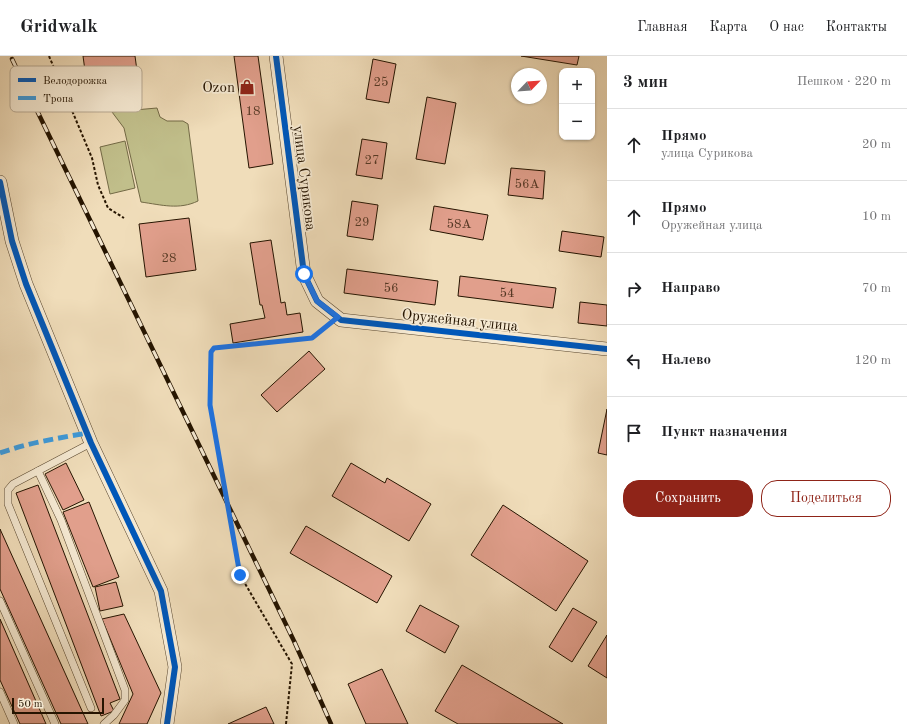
<!DOCTYPE html>
<html lang="ru">
<meta charset="utf-8">
<style>
body{margin:0;font-family:"Old Standard TT",serif;background:#f6f6f6;color:#202124}
.controls{position:absolute;right:12px;top:12px;display:grid;overflow:hidden;border-radius:8px;box-shadow:0 1px 3px #0004}
.controls button{width:36px;height:36px;display:grid;place-items:center;padding:0;border:0;border-bottom:1px solid #e0e0e0;background:#fff;color:#202124;font:20px sans-serif}
.compass{position:absolute;left:511px;top:12px;width:36px;height:36px;border-radius:50%;background:#fff;box-shadow:0 1px 3px #0004;rotate:65deg}
.scale{position:absolute;left:12px;bottom:10px;width:92px;box-sizing:border-box;padding-left:4px;border:2px solid #251400;border-top:0;font-size:11px;line-height:14px;white-space:nowrap;color:#251400;-webkit-text-stroke:3px #f5e9d2;paint-order:stroke}
.stop{position:absolute;width:12px;height:12px;margin:-9px;border:3px solid #1a73e8;border-radius:50%;background:#fff}
.stop.end{background:#1a73e8;border-color:#fff;box-shadow:0 1px 4px #0008}
.list{margin:0;padding:0;list-style:none}
h2{display:flex;justify-content:space-between;align-items:center;height:52px;margin:0;padding:0 16px;font-size:17px}
h2 small{font-size:13px;font-weight:400;color:#757577}
.list li{display:grid;grid-template-columns:26px 1fr auto;gap:12px;align-items:center;box-sizing:border-box;height:72px;padding:0 16px;border-top:1px solid #e0e0e0}
.list b{display:block;font-size:15px;white-space:nowrap}
.list p{margin:0;font-size:13px;white-space:nowrap;color:#757577}
.list em{font-size:13px;font-style:normal;color:#757577}
.actions{display:flex;gap:8px;padding:12px 16px}
.actions a{flex:1;padding:9px 0;border:1px solid #8f2418;border-radius:16px;text-align:center;font-size:14px;color:#8f2418}
.actions .main{background:#8f2418;color:#fff}
.icon{flex:none;width:22px;height:22px;fill:none;stroke:currentColor;stroke-width:2;stroke-linecap:round;stroke-linejoin:round}
.map{position:relative;flex:none;width:607px;height:668px;overflow:hidden}
header{display:flex;align-items:center;gap:24px;box-sizing:border-box;height:56px;padding:0 20px;background:#fff;border-bottom:1px solid #e0e0e0}
header strong{font-size:19px}
nav{display:flex;gap:22px;margin-inline-start:auto;font-size:14px}
main{display:flex}
aside{flex:1;background:#fff}
.map>svg:first-child{display:block}
</style>
<header>
<strong>Gridwalk</strong>
<nav><a>Главная</a><a>Карта</a><a>О нас</a><a>Контакты</a></nav>
</header>
<main>
<div class="map">
<svg width="607" height="668" viewBox="0 0 607 668">
<rect width="100%" height="100%" fill="#f0ddba"/>
<filter id="stains"><feTurbulence type="fractalNoise" baseFrequency=".005" numOctaves="4"/><feColorMatrix values="0 0 0 0 .2 0 0 0 0 .09 0 0 0 0 .02 0 0 0 .5 -.17"/></filter>
<radialGradient id="worn" r=".72"><stop offset=".6" stop-color="#630" stop-opacity="0"/><stop offset="1" stop-color="#630" stop-opacity=".3"/></radialGradient>
<g fill="#c1bf8b" stroke="#736a46">
<path d="M157,52L160,61L167,65H183L188,68L198,145C179,154 162,149 141,146L124,72L112,56Z"/>
<path d="M125,85L135,132L110,138L100,91Z"/>
</g>
<g fill="#e19f8c" stroke="#251400">
<path d="M83,0H135L140,37L89,44Z"/>
<path d="M234,0H258L273,108L249,112Z"/>
<path d="M521,0H579L577,9Z"/>
<path d="M373,3L396,8L389,47L366,43Z"/>
<path d="M427,41L456,47L445,108L416,103Z"/>
<path d="M362,83L387,87L382,123L356,119Z"/>
<path d="M511,112L545,115L543,143L508,139Z"/>
<path d="M352,145L378,149L373,184L347,180Z"/>
<path d="M434,150L488,159L483,184L430,174Z"/>
<path d="M189,162L196,214L146,221L139,168Z"/>
<path d="M562,175L604,181L601,201L559,195Z"/>
<path d="M271,184L281,247L285,246L287,259L300,257L303,276L233,287L230,268L265,262L262,249H260L250,187Z"/>
<path d="M347,213L438,225L435,249L344,237Z"/>
<path d="M460,220L556,232L553,252L458,240Z"/>
<path d="M580,246L607,249V270L578,267Z"/>
<path d="M309,295L325,313L277,356L261,339Z"/>
<path d="M607,353V399L598,397Z"/>
<path d="M66,407L84,444L63,454L45,418Z"/>
<path d="M351,407L385,427L387,422L431,448L409,485L332,440Z"/>
<path d="M38,429L120,643L110,647L114,655L101,660L16,437Z"/>
<path d="M89,446L119,521L93,531L63,456Z"/>
<path d="M503,449L588,505L556,555L471,499Z"/>
<path d="M306,470L392,520L377,547L290,497Z"/>
<path d="M0,473L88,668H61L0,533Z"/>
<path d="M116,526L123,550L100,555L95,531Z"/>
<path d="M420,549L459,570L445,597L406,575Z"/>
<path d="M573,552L597,566L572,606L549,591Z"/>
<path d="M124,558L161,637L147,668H119L133,638L102,563Z"/>
<path d="M0,563L46,668H20L0,624Z"/>
<path d="M607,579V622L588,610Z"/>
<path d="M462,609L563,668H458L435,655Z"/>
<path d="M382,613L408,668H366L348,628Z"/>
<path d="M266,651L274,668H228Z"/>
</g>
<g fill="none" stroke-linecap="round" stroke-linejoin="round">
<defs>
<g id="service">
<path d="M91,387L13,428L8,434V448L91,652"/>
<path d="M38,415L61,464L125,634V644L114,659L104,668"/>
<path d="M0,545L55,668"/>
<path d="M0,636L14,668"/>
</g>
<g id="minor">
<path d="M276,0L304,218L317,245L341,264L607,293"/>
<path d="M0,126L12,185L26,228L91,387L161,535L175,611L167,668"/>
</g>
</defs>
<use href="#service" stroke="#58462e" stroke-width="8"/>
<use href="#minor" stroke="#58462e" stroke-width="14"/>
<g stroke="#251400" stroke-width="2" stroke-dasharray="3 2" stroke-linecap="butt">
<path d="M49,0L92,102L98,129L108,152L124,162"/>
<path d="M286,668L292,608L240,519L210,349L211,296L214,292L312,282L328,269"/>
</g>
<use href="#service" stroke="#f5e9d2" stroke-width="7"/>
<use href="#minor" stroke="#f5e9d2" stroke-width="13"/>
<defs>
<path id="rail" d="M12,3L294,585L331,668"/>
</defs>
<use href="#rail" stroke="#251400" stroke-width="4.5"/>
<use href="#rail" stroke="#f5e9d2" stroke-width="3" stroke-dasharray="9" stroke-linecap="butt"/>
<path stroke="#3c9adc" stroke-width="5" stroke-dasharray="10 5" stroke-linecap="butt" d="M0,397C28,387 58,382 88,377"/>
<defs>
<g id="cycleway">
<path d="M276,0L304,218L317,245L341,264L607,293"/>
<path d="M0,126L12,185L26,228L91,387L161,535L175,611L167,668"/>
</g>
</defs>
<use href="#cycleway" stroke="#f5e9d2" stroke-width="8"/>
<use href="#cycleway" stroke="#0057b8" stroke-width="6"/>
</g>
<g fill="none" stroke-linecap="round" stroke-linejoin="round">
<path stroke="#1a73e8" stroke-width="5" d="M240,519L210,349L211,296L214,292L312,282L338,261L317,245L304,218"/>
</g>
<defs>
<symbol id="shop-bare" viewBox="-9 -9 18 18"><path d="M-5-2.5h2.3a2.7 3.5 0 0 1 5.4 0H5L5.5 6h-11ZM-1.5-2.5h3a1.5 2.3 0 0 0-3 0Z" fill="#8f2418" stroke="#f5e9d2" stroke-width="2.5" paint-order="stroke"/></symbol>
</defs>
<g fill-rule="evenodd">
<use href="#shop-bare" x="236" y="20" width="22" height="22"/>
</g>
<g text-anchor="middle" stroke-width="3.5" stroke-linejoin="round" paint-order="stroke">
<g font-size="13" fill="#543723">
<text x="381" y="30">25</text>
<text x="253" y="59">18</text>
<text x="372" y="108">27</text>
<text x="527" y="132">56А</text>
<text x="362" y="170">29</text>
<text x="459" y="172">58А</text>
<text x="169" y="206">28</text>
<text x="391" y="236">56</text>
<text x="507" y="241">54</text>
</g>
<g font-size="15" fill="#251400" stroke="#f5e9d2" text-anchor="end">
<text x="235" y="36">Ozon</text>
</g>
<g font-size="15" fill="#251400" stroke="#f5e9d2">
<text transform="translate(305 122) rotate(83)" y="5">улица Сурикова</text>
<text transform="translate(460 264) rotate(6)" y="5">Оружейная улица</text>
</g>
</g>
<rect x="10" y="10" width="132" height="46" rx="6" fill="#f5e9d2" stroke="#b7a993" stroke-width="1"/>
<rect x="18" y="22" width="18" height="4" fill="#0057b8"/>
<rect x="18" y="40" width="18" height="4" fill="#3c9adc"/>
<g font-size="11" fill="#251400">
<text x="43" y="28">Велодорожка</text>
<text x="43" y="46">Тропа</text>
</g>
<rect width="100%" height="100%" filter="url(#stains)"/>
<rect width="100%" height="100%" fill="url(#worn)"/>
</svg>
<div class="controls">
<button>+</button>
<button>−</button>
</div>
<svg class="compass" viewBox="-18 -18 36 36"><path d="M0-13l5 13h-10z" fill="#e53935"/><path d="M0 13l5-13h-10z" fill="#757577"/></svg>
<div class="scale">50 m</div>
<div class="stop" style="left:304px;top:218px"></div>
<div class="stop end" style="left:240px;top:519px"></div>
</div>
<aside>
<h2>3 мин<small>Пешком · 220 m</small></h2>
<ul class="list">
<li><svg class="icon" aria-label="ahead" viewBox="0 0 24 24"><path d="M12 20V5M6 11l6-6 6 6"/></svg><div><b>Прямо</b><p>улица Сурикова</p></div><em>20 m</em></li>
<li><svg class="icon" aria-label="ahead" viewBox="0 0 24 24"><path d="M12 20V5M6 11l6-6 6 6"/></svg><div><b>Прямо</b><p>Оружейная улица</p></div><em>10 m</em></li>
<li><svg class="icon" aria-label="right" viewBox="0 0 24 24"><path d="M7 20v-9h11M14 6l5 5-5 5"/></svg><div><b>Направо</b></div><em>70 m</em></li>
<li><svg class="icon" aria-label="left" viewBox="0 0 24 24"><path d="M17 20v-9H6M10 6l-5 5 5 5"/></svg><div><b>Налево</b></div><em>120 m</em></li>
<li><svg class="icon" aria-label="arrive" viewBox="0 0 24 24"><path d="M6 21V4h12l-3 4 3 4H6"/></svg><div><b>Пункт назначения</b></div></li>
</ul>
<div class="actions"><a class="main">Сохранить</a><a>Поделиться</a></div>
</aside>
</main>
